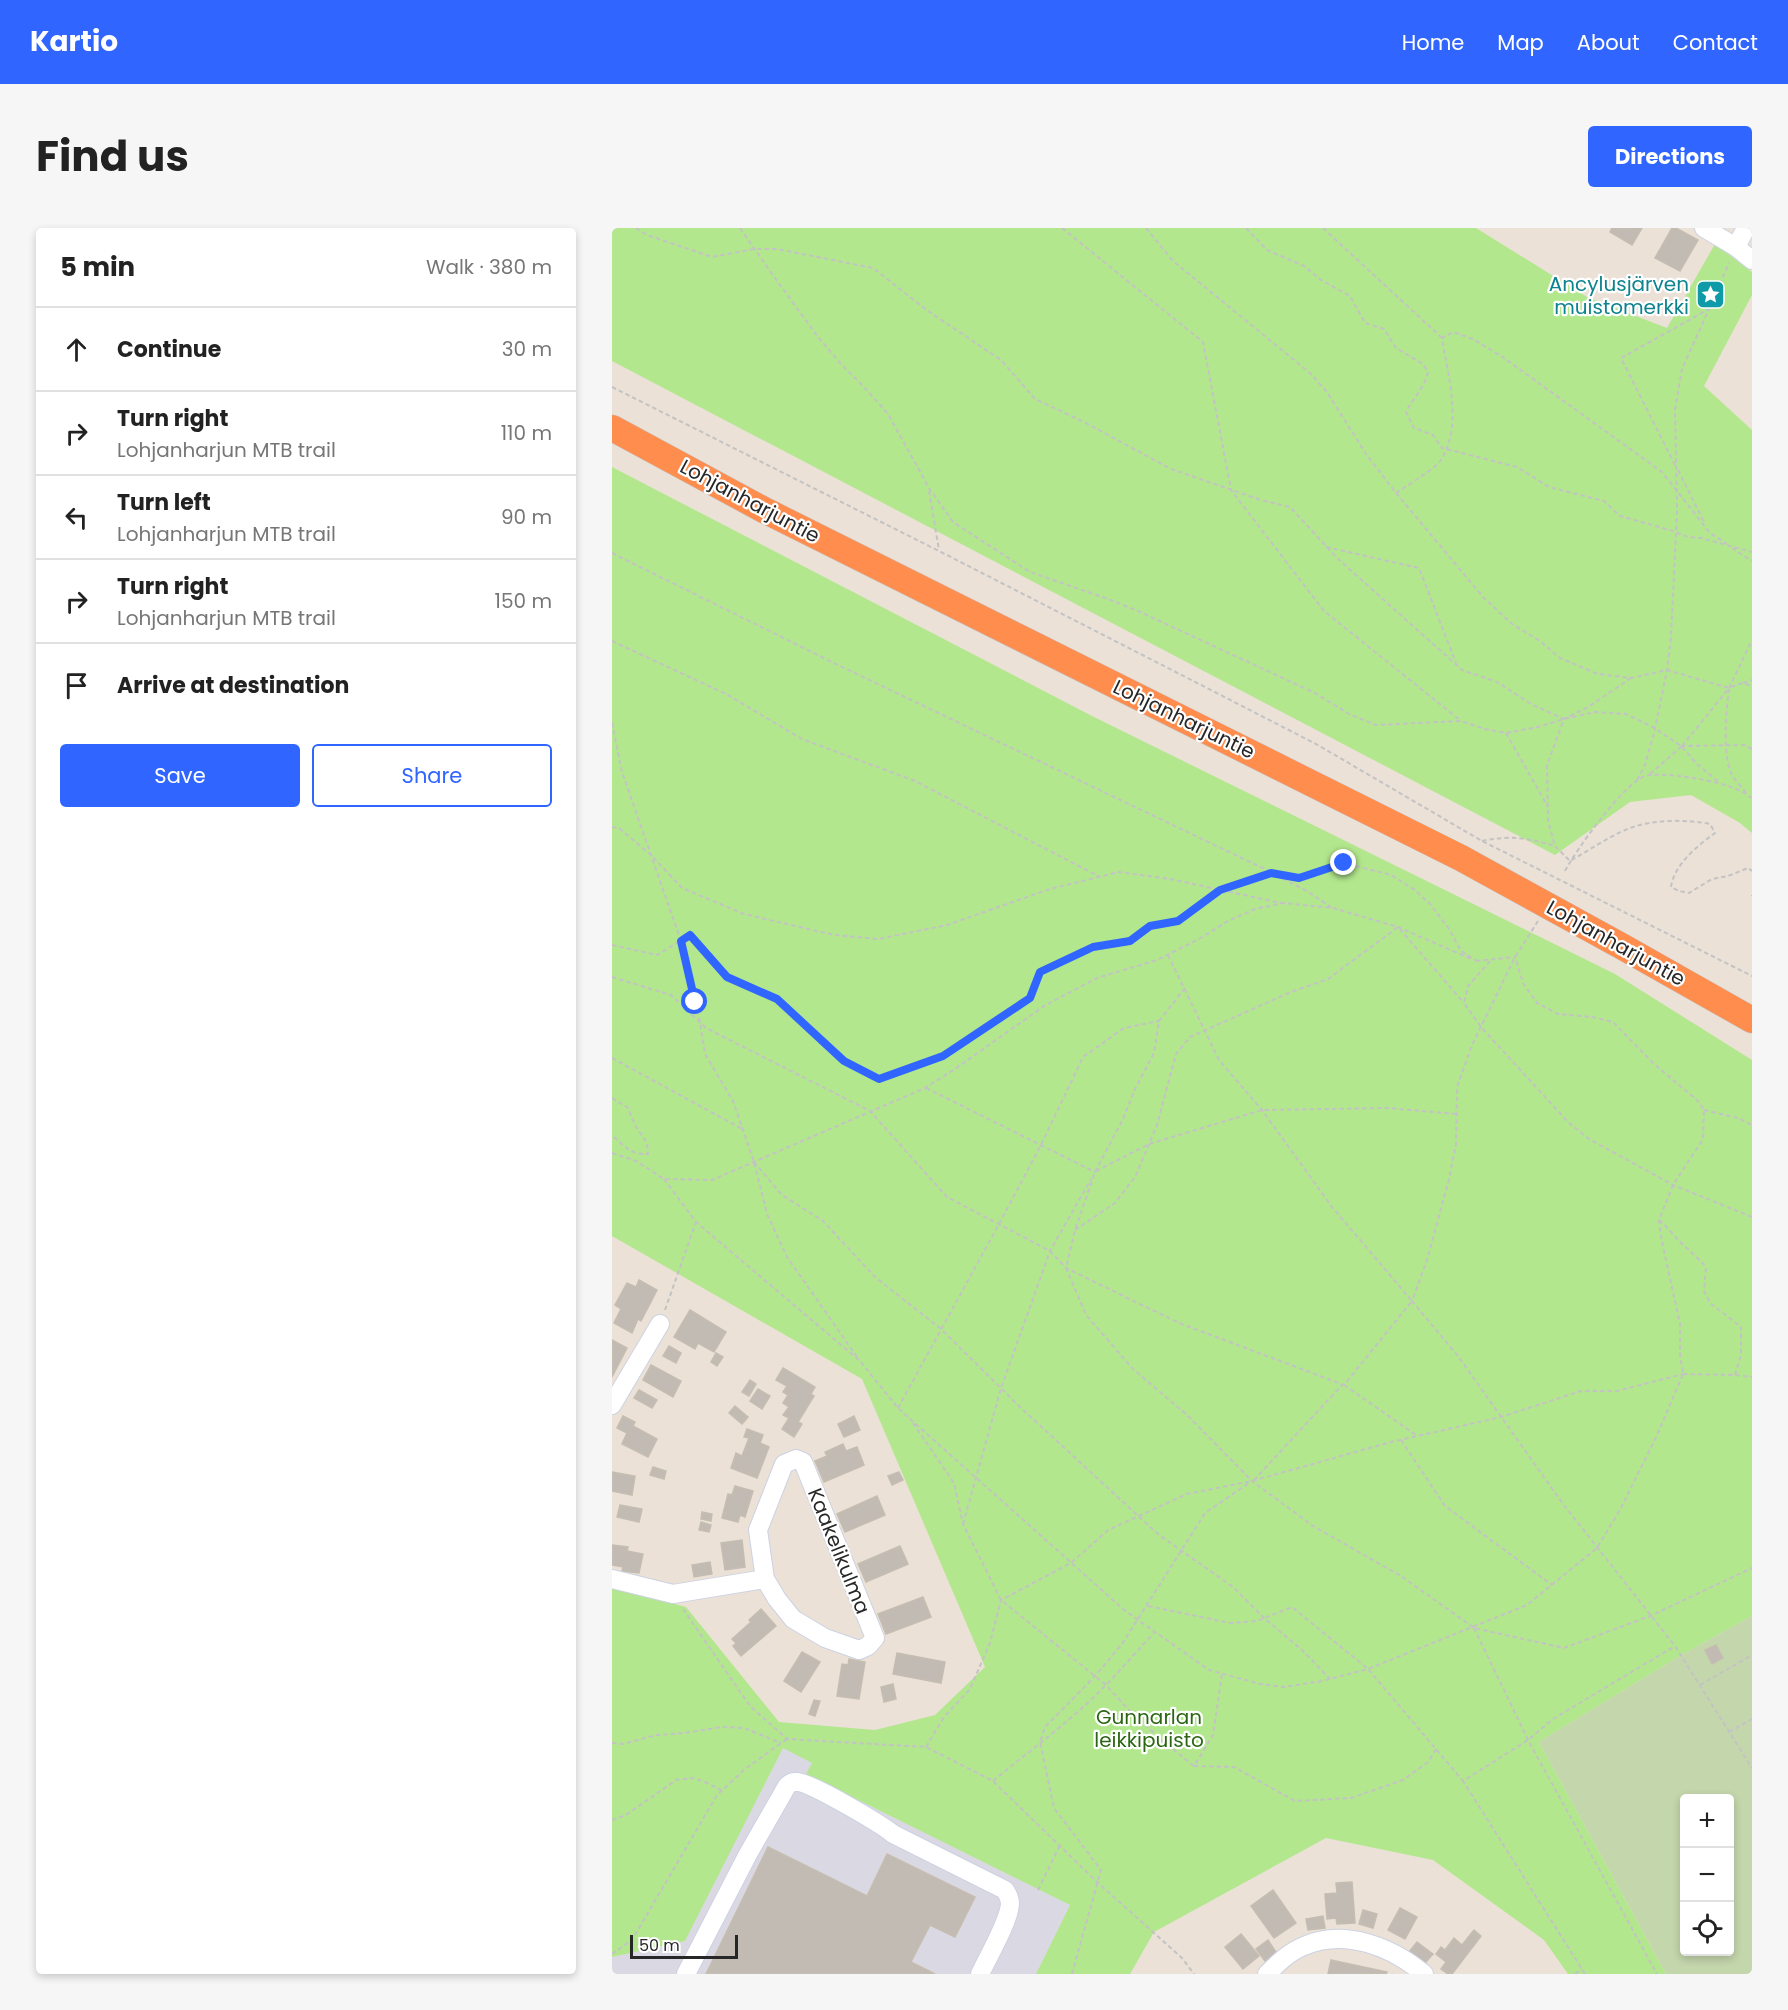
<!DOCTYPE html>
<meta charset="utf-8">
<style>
body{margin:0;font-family:Poppins,sans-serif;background:#f6f6f6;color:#222}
.controls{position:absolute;right:18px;bottom:18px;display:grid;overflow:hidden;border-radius:6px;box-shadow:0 3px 9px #0003}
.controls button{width:54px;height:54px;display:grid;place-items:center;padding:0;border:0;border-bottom:2px solid #e0e0e0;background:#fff;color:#222;font:30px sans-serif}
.scale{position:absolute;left:18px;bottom:15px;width:108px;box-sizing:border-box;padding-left:6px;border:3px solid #272727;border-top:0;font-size:16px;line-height:21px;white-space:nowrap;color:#272727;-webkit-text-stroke:4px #fff;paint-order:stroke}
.stop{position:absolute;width:18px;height:18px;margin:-14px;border:4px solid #3066ff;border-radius:50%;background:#fff}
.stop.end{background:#3066ff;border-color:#fff;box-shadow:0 2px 6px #0008}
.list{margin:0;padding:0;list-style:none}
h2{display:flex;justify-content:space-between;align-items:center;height:78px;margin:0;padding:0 24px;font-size:26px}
h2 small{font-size:20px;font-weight:400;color:#767676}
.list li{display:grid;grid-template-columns:39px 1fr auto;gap:18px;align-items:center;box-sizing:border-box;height:84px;padding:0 24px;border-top:2px solid #e0e0e0}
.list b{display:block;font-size:22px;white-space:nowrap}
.list p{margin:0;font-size:20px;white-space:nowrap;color:#767676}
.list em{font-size:20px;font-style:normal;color:#767676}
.actions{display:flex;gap:12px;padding:18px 24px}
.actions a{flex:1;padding:14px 0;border:2px solid #3066ff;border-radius:6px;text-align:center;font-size:21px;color:#3066ff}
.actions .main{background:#3066ff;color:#fff}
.icon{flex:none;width:33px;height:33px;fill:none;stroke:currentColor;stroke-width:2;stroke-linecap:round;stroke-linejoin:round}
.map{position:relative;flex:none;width:1140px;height:1746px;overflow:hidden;border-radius:6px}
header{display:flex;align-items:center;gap:36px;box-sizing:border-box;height:84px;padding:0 30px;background:#3066ff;color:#fff}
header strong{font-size:28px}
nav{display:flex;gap:33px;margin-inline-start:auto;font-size:21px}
.intro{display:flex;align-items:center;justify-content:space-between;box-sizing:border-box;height:144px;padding:0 36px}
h1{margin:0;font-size:42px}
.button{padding:15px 27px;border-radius:6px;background:#3066ff;color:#fff;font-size:21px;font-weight:700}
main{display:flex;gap:36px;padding:0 36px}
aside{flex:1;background:#fff;border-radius:6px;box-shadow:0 3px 9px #0003}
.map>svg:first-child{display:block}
</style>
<header>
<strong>Kartio</strong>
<nav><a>Home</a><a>Map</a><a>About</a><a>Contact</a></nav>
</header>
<div class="intro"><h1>Find us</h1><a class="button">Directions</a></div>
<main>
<aside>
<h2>5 min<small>Walk · 380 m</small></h2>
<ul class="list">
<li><svg class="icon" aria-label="ahead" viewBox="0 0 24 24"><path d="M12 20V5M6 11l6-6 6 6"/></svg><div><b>Continue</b></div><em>30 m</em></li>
<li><svg class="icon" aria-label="right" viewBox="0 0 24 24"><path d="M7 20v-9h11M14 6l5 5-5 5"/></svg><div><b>Turn right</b><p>Lohjanharjun MTB trail</p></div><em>110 m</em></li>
<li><svg class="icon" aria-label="left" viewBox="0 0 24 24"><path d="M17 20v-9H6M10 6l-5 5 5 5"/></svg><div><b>Turn left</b><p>Lohjanharjun MTB trail</p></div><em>90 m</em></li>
<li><svg class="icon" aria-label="right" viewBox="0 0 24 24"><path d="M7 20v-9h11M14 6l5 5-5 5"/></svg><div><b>Turn right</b><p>Lohjanharjun MTB trail</p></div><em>150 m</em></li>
<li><svg class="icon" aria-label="arrive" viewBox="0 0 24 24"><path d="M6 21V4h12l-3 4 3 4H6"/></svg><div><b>Arrive at destination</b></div></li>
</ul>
<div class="actions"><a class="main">Save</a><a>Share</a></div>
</aside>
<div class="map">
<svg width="1140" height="1746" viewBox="0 0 1140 1746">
<rect width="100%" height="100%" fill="#ebe1d7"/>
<path fill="#dad8e2" d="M171,1519L200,1535L195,1546L458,1677L424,1746H0V1729L73,1713Z"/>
<g fill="#b3e78e">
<path d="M0,0H864L975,69L1055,100L1103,16L1140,44V67L1092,158L1140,202V605L1128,595L1079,567L1018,574L943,627L0,133Z"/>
<path d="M0,239L480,488L1003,746L1140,832V1388L1068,1428L927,1514L1054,1746H956L932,1712L821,1632L714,1610L542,1704L518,1746H424L458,1677L194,1546L200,1535L171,1520L73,1713L0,1729V1359L74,1379L167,1494L263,1502L323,1487L373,1439L250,1151L0,1008Z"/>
</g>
<path fill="#c4d6ac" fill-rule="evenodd" d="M1140,1388V1746H1054L927,1514L1068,1428ZM1072,1570H1118V1724H1072Z"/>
<g fill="#c2bbb4" stroke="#c6bdb1" stroke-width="1.5">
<path d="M1000,0H1030L1020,17L998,4Z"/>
<path d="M1060,0H1064L1086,12L1068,43L1043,30Z"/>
<path d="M27,1052L45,1062L29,1093L26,1091L20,1105L2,1095L9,1081L3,1077L15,1055L24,1059Z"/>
<path d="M78,1082L114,1104L102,1124L86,1115L83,1121L62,1109Z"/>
<path d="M0,1112L15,1120L0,1149Z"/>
<path d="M57,1118L69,1125L64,1135L51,1128Z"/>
<path d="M104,1125L111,1129L105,1138L99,1134Z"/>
<path d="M39,1137L69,1153L61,1169L31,1152Z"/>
<path d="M171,1140L203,1159L199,1166L202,1168L186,1194L190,1196L182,1209L170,1201L177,1190L171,1187L177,1179L171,1175L176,1167L171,1164L175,1158L164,1152Z"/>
<path d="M138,1152L144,1156L137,1168L130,1164Z"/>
<path d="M146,1161L158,1168L150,1181L138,1173Z"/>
<path d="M27,1162L45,1172L40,1180L22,1170Z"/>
<path d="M123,1178L136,1189L130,1196L117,1185Z"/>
<path d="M11,1188L23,1194L21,1198L45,1211L36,1229L10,1216L15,1205L5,1200Z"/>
<path d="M242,1188L248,1202L232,1209L226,1196Z"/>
<path d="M135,1201L151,1207L148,1215L157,1219L145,1250L119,1240L124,1225L130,1228L137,1210L132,1209Z"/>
<path d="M231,1216L234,1223L245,1219L252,1237L212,1254L203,1233L215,1228L213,1224Z"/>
<path d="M41,1239L54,1243L52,1251L38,1247Z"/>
<path d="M0,1244L23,1248L20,1267L0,1263Z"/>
<path d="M287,1244L291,1252L280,1257L276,1248Z"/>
<path d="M123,1258L141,1263L133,1289L128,1287L126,1294L110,1290L116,1266L120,1267Z"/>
<path d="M265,1268L273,1287L233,1304L225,1286Z"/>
<path d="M8,1277L30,1281L27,1294L5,1289Z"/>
<path d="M90,1284L100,1286L99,1293L89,1291Z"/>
<path d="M89,1294L99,1297L97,1304L87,1302Z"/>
<path d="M130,1312L133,1339L113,1342L109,1315Z"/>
<path d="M0,1317L16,1319L15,1323L31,1326L27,1345L10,1343L11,1339L0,1337Z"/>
<path d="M288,1318L296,1336L254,1354L246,1336Z"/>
<path d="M98,1334L100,1346L82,1349L80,1337Z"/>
<path d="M311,1369L319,1389L274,1406L266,1386Z"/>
<path d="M149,1381L164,1398L129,1428L121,1418L124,1415L120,1411L139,1394L137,1392Z"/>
<path d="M1104,1417L1111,1430L1100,1436L1093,1422Z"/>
<path d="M190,1424L208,1434L189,1464L172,1453Z"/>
<path d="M285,1425L333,1434L329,1455L281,1446Z"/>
<path d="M237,1431L253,1434L247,1471L225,1468L230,1436L236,1437Z"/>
<path d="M281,1456L284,1471L272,1474L269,1459Z"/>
<path d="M202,1472L208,1473L203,1488L197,1486Z"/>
<path d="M156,1619L255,1668L275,1626L363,1669L343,1709L318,1697L299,1734L323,1746H94Z"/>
<path d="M740,1654L743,1695L725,1696L724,1690L715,1691L713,1666L725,1665L724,1655Z"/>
<path d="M661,1662L684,1695L662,1710L639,1678Z"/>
<path d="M788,1680L805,1689L793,1711L776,1702Z"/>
<path d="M751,1682L765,1686L761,1700L747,1696Z"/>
<path d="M711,1688L713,1700L696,1702L694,1691Z"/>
<path d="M862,1702L869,1708L840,1746H836L829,1741L834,1734L824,1726L829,1719L833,1722L842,1710L850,1717Z"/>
<path d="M629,1706L647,1728L631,1741L613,1719Z"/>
<path d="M656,1712L664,1724L653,1733L644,1721Z"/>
<path d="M805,1714L821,1726L812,1736L797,1724Z"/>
<path d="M719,1732L775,1744L774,1746H716Z"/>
</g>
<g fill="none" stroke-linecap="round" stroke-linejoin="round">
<defs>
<g id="minor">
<path d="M1092,0L1124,19L1140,32"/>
<path d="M1124,19L1134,0"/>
<path d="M0,1177L48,1096"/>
<path d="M184,1231L191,1234L263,1410L256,1418L247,1422L213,1410L181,1391L165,1371L153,1351L146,1302L172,1236Z"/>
<path d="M0,1351L61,1366L153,1351"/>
<path d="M74,1746L136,1626L171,1565C174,1559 177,1553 185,1554C198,1554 269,1596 281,1606L393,1662C396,1667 398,1670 398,1676C397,1693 376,1729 368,1746"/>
<path d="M655,1746C666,1735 677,1724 692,1718C733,1700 780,1719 812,1746"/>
</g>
<path id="highway" d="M0,200L152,282L849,630L1011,719L1140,792"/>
</defs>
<use href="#minor" stroke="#ccd2e2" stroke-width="20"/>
<use href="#highway" stroke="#c3c3c3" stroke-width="27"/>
<g stroke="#c3c3c3" stroke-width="2" stroke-dasharray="4.5 3" stroke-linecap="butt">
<path d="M24,0L35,7L100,29L142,21H165L261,40L316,83L389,132L423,171L472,194L559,241L649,272L678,279L725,330L850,442L885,454L919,476L952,491"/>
<path d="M128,0L160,46L206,109L229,136L252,159L276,186L317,260L341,294L418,344L496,371L526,383L703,465L737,486L764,497L849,493L873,501L894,505L926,499L952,491L983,484L1014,486L1041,499L1069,518L1085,536L1108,555"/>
<path d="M450,0L591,114L619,262L712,383L849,493"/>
<path d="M534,0L561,33L698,145L715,164L754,226L784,265L871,369L900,396L928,413L948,430L986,446L1019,450L1055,442L1117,460L1130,455L1140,458"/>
<path d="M634,0L655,22L692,38L709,52L738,68L753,95L772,101L784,120L811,136L816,144C813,159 801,170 794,184L802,200L821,207L830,220L905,239L937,259L992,273L1008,288L1061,303L1076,309L1089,310L1140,324"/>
<path d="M711,0L830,110"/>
<path d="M0,159L327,323L593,459L704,516L870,613L1140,748"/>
<path d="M1063,237L1009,130L1097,81L1117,35"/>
<path d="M1066,242L1092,294"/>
<path d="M317,263L327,322"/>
<path d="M784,265C794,258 823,241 829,232C851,197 836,148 830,110L841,104L861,111L892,130L1050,244L1098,305L1115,316"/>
<path d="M714,319L807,340L844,435"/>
<path d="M1120,320L1140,333"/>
<path d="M0,325L226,437L659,644"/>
<path d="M0,413L114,466L190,511L303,553L488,649"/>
<path d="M1019,450L976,479L952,491L935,537L936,593L943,618L958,633C976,623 993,611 1011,603C1036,591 1072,591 1098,596L1103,605C1085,618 1062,637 1059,659L1067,663L1077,665L1100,651L1116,648L1136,640L1140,643"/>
<path d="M1131,455L1140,452"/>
<path d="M1117,460L1140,412"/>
<path d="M1117,461C1114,483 1110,527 1120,547C1124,554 1131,560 1135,566"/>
<path d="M0,495L10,544L69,713L88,794L93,826L121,873L142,934L155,986L175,1029L245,1129"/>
<path d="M894,505L936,579"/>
<path d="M1069,518L1132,517L1140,521"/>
<path d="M1070,518L1117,460"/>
<path d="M1038,546L1070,518"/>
<path d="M1025,552L1033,537L1042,505L1055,442L1059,409L1065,283L1063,181L1070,141L1097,81"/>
<path d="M0,599L7,600L40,628L70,660L132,686L222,707L266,711L335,697L438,661L507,644L558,651L669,675"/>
<path d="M870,613C898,607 916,610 943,618"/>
<path d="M953,643C964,622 1012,555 1033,548C1051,543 1107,553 1124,561C1130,563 1135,567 1140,570"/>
<path d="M664,647L693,662L719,679"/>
<path d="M1140,667V668"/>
<path d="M926,693L903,729L860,817L845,859L844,916L837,951L815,1032L800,1073L846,1128L951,1276L1063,1418L1140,1540"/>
<path d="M0,717L45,727L78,707L115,749L165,771L232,833L267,851L331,828L418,770L428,744L481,719L517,713L538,697L566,693L608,662L659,645L687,650L732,635L779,647L803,662L818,676L837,701L849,723L865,733"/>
<path d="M864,733L903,729"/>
<path d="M878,733L856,758L852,775L869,799L956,894L977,911L1061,957L1140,989"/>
<path d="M0,749L59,767L94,800L258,883L335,969L438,1023L454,1040L567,1095L732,1157L800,1073L720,979L650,882L607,832L555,725"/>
<path d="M573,760L547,793L542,825L523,861L511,891L483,944L463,1002L454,1040L474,1087L521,1141L575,1187L640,1253L701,1298L789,1348L862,1400L952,1420L1038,1388L1140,1340"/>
<path d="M0,830L132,902"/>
<path d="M314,860L483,944"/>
<path d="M0,870L16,880L24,899L35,915L36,926C19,927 12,918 0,907"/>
<path d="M1092,882L1126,890L1140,897"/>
<path d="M0,925L24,933L52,951L100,952L313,860L343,841L432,778L485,750L545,732L587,711L616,693L643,681L671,675L721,680L786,699L859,731"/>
<path d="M142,934L170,967L211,993L263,1049L329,1101L409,1180L547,1307L621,1359L652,1390L690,1422L718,1451"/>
<path d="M484,943L537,916L650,882L776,880L844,886"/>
<path d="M52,951L84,994L248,1133L286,1180L512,1382L597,1442L648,1456L672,1459L710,1453L756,1441L915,1377L985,1320L1009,1280L1046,1205L1071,1146L1068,1127V1096L1049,1009L1047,992L1061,957L1091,911L1092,882L1085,872L1042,836L1001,794L980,789L946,786L925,775L911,755L903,729"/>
<path d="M1047,992C1058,1001 1065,1013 1076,1021C1082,1027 1088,1032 1094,1039L1092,1063L1098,1075L1129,1099V1127L1123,1147"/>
<path d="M463,1002L503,975L523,949L545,897L564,826L578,809L679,764L716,751L786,699L852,775"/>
<path d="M53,1082L84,994"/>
<path d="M1071,1146L1123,1147L1140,1149"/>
<path d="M732,1157L804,1207"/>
<path d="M286,1180L387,996L429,917L471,829L512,800L547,793"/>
<path d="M301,1195L342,1255L351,1296L389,1372L494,1457L515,1480L553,1515L582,1538L601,1507L610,1446"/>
<path d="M789,1212L833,1278L940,1357"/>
<path d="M642,1252L730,1157"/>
<path d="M351,1296L389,1160L438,1023L479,951"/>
<path d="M536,1378L618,1395L645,1393L680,1379L756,1441L851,1553"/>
<path d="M71,1381L138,1478L175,1511L314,1519L381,1553L485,1654L570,1730L582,1746"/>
<path d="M862,1400L916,1512L1045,1746"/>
<path d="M1088,1457L1140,1427"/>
<path d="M1117,1504L1140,1491"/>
<path d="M0,1515L11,1516L44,1507L72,1505L110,1499L132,1500L169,1515"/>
<path d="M314,1519L332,1489L358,1461L378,1415L389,1372L459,1335L496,1302L575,1266L640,1253L779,1214L889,1189L969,1163H1005L1071,1146"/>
<path d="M582,1538L622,1539L683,1573L739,1570L791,1552L816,1534L824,1521"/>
<path d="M381,1553C417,1523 455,1496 488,1463C507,1444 524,1424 542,1405"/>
<path d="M0,1592L14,1587L64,1552L82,1550L95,1555L109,1562"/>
<path d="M426,1662L448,1617"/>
<path d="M0,1726L20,1712L105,1567L133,1541L175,1511"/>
<path d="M460,1746L489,1642L442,1580L428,1514L433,1499L483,1448L510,1416L593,1285L637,1255"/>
<path d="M963,1746L970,1741"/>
<path d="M973,1746L851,1553L916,1512L941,1491L1063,1418"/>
</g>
<use href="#minor" stroke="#fff" stroke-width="18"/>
<use href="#highway" stroke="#ff8d4e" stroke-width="26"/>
</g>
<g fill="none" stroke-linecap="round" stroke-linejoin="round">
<path stroke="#3066ff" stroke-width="8" d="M83,774L69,713L78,707L115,749L165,771L232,833L267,851L331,828L418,770L428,744L481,719L518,713L538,698L566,693L608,662L659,645L687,650L732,635"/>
</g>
<defs>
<symbol id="sight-square" viewBox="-11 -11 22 22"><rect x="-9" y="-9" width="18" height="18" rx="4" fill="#0f9aa8" stroke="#fff"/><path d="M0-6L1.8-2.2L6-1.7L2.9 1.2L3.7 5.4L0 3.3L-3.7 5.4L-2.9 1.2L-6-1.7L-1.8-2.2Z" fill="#fff"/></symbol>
</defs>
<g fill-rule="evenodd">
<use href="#sight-square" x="1082" y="50" width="33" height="33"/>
</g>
<g text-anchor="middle" stroke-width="4.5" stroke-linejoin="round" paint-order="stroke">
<g font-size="20" fill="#0d838f" stroke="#fff" text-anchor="end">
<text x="1077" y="63">Ancylusjärven<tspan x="1077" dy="23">muistomerkki</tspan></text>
</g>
<g font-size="20" fill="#272727" stroke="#fff">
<text transform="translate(138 273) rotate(28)" y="7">Lohjanharjuntie</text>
<text transform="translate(572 491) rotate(26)" y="7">Lohjanharjuntie</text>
<text transform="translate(1004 715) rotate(29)" y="7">Lohjanharjuntie</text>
<text transform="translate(227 1323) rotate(68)" y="7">Kaakelikulma</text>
</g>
<g font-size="20" fill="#2b6713" stroke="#fff">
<text x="537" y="1496">Gunnarlan<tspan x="537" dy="23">leikkipuisto</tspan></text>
</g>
</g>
</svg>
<div class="controls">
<button>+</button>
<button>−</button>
<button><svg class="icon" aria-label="locate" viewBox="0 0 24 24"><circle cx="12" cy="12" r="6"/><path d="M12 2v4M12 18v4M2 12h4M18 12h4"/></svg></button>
</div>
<div class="scale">50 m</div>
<div class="stop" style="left:83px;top:774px"></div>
<div class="stop end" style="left:732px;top:635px"></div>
</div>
</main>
